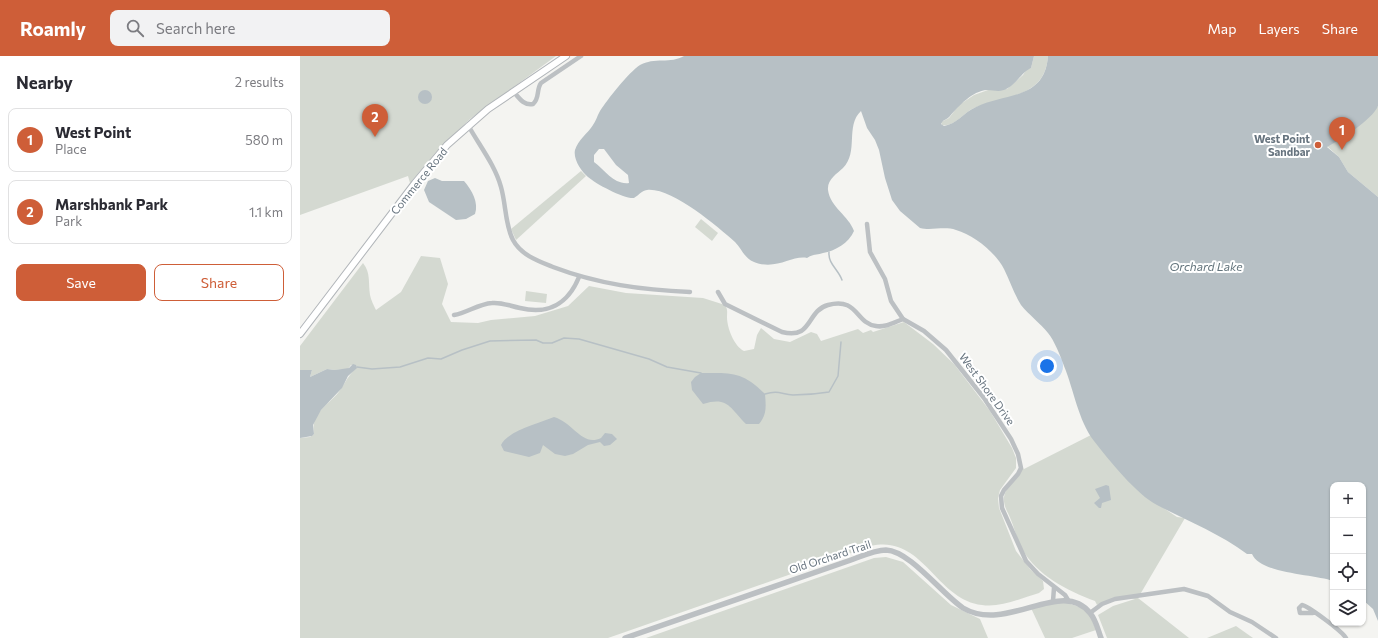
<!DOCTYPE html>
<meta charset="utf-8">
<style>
body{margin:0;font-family:Commissioner,sans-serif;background:#f2f2f3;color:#2b2b33}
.controls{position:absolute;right:12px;bottom:12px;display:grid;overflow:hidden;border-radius:8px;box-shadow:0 1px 3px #0004}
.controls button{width:36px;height:36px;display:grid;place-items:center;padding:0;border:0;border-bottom:1px solid #e1e1e2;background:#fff;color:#2b2b33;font:20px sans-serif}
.you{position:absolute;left:747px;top:310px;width:14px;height:14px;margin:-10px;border:3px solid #fff;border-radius:50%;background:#1a73e8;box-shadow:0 0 0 6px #1a73e833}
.badge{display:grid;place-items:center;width:26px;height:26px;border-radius:50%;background:#ce5e38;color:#fff;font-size:13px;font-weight:700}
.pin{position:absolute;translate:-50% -33px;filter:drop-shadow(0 1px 2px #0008)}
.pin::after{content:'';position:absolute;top:21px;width:14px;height:12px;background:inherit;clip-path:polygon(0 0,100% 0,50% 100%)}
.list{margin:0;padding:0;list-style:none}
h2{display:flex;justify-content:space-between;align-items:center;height:52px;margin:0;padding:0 16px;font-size:17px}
h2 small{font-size:13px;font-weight:400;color:#7c7c81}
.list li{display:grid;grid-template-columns:26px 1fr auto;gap:12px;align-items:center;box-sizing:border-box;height:64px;margin:0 8px 8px;padding:0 8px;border:1px solid #e1e1e2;border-radius:8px}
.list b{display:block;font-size:15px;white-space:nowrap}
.list p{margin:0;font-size:13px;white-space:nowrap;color:#7c7c81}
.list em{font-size:13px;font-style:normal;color:#7c7c81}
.actions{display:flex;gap:8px;padding:12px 16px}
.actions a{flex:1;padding:9px 0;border:1px solid #ce5e38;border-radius:8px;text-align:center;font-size:14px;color:#ce5e38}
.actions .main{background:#ce5e38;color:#fff}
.icon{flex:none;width:22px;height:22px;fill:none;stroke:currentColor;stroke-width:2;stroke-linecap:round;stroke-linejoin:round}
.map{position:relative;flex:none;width:1078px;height:582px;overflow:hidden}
header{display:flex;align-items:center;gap:24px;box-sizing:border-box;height:56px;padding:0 20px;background:#ce5e38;color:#fff}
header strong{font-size:19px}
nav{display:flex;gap:22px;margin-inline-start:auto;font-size:14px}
.search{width:280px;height:36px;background:#f2f2f3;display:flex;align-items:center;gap:10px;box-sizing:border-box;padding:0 14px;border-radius:8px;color:#7c7c81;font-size:15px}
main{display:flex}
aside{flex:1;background:#fff}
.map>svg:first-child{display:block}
</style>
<header>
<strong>Roamly</strong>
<div class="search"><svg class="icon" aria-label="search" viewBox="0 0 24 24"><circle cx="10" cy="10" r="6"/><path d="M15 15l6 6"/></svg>Search here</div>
<nav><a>Map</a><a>Layers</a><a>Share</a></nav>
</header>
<main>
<aside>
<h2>Nearby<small>2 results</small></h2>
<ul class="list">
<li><span class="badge">1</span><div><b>West Point</b><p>Place</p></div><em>580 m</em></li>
<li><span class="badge">2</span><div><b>Marshbank Park</b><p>Park</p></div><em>1.1 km</em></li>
</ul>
<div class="actions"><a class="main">Save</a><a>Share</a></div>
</aside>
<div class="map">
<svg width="1078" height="582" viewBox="0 0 1078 582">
<rect width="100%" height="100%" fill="#f4f4f1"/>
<g fill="#d4d9d1">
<path d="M0,0H256L170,63L137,95L110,127L108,120L0,159Z"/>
<path d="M734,0H748C745,43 704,39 674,52C663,57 655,71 642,69L641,66L649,62L659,49L674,39L688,34L707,33L723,19L726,14L731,12Z"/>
<path d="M1078,50V141L1048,116L1039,101L1027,90C1047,80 1063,68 1078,50Z"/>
<path d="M281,115L286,120L216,184L211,173Z"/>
<path d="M401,163L418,177L412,185L395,171Z"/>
<path d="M121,200L140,202L148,228L142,248L151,266L178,267L191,264L235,260L268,250L289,230L326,237L403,242L425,249C428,254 427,256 427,261C427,272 434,290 444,295L454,293L457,279L461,272L474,283L490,286L511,276L517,278L521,285L558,273L563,277L571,274L573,276L604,266L633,288L654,308L690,355L712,392L716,402V412L700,434L698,442L699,452L716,495L730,513L743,525L744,533L739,537C722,542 700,552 682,549C636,544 623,478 571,490L308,582H0V382L10,381L14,378C10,353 33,348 42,331C48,322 49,319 57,311L51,309L48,313L35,314L27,313L10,321L12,314H0V290L63,207C71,217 68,227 70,239C71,244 74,250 76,254L101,236Z"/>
<path d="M226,235L247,238L246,247L225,245Z"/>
<path d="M791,379L826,422L844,439L877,461L885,462L838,542L889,582H807L798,559L813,550L835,543L816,541L797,549L795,545C766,534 738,520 722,493C717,484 715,474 711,464C708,456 703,450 704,441C706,429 719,423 722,411L724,413Z"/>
<path d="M586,501L603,506L651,549L680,563L688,582H346L574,502Z"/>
<path d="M762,545L788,554L796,574L772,582H745L731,552Z"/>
<path d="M936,570L953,582H907Z"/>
</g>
<g fill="#b7c0c5" fill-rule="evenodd">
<path d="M384,0H734L731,12C722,16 717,27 708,32C700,37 695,34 687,34C672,35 659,50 650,60C647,64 643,63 641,68L644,70C657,68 664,56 676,51C705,37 745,44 748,0H1078C1078,10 1078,43 1078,50C1072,64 1040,84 1027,91L1039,101L1048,116L1078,141V565L1073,553L1063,544V429H1033V525C1015,518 960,518 952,498H947C919,477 887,465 857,449C837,439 808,403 794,385C778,364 774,334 764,310C761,301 754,284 748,277C740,267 729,259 721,249C714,238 710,225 704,213C696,197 674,179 656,174C644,170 631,175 620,172L600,155L592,144L585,122L579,94L575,84L567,72L561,55C545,70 559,96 543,112C537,118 527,123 528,134C530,151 549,160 554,175C549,187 535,195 523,197C517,199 512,198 507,202C492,199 476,215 454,206C444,202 442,193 435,186C417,170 371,131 347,134C341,135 339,139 334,142C324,143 296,128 288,121C281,115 273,103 275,94C278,84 288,77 293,69C296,65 297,60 300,55C307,44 329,16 340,9C354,1 371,8 384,0ZM299,93H304L316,109L328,119L329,127C314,129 305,114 294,106V99Z"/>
<circle cx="125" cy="41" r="7"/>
<path d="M135,122L142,125H164C172,134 179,147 175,158L166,163L156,164L129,146L124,134L128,125Z"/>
<path d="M53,308L56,309L57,312L48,320L42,332L21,354L13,369L14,378L12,380L0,382V314H12L10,321L27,313L35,314L49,312Z"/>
<path d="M401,317C432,317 442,315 465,338C466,350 467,359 459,368H446C430,352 428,340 403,348L392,334L391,326L395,321Z"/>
<path d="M254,361C274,367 282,391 301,382L305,377L312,378L317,383L310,389L304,390L300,386L288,389L273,398L265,400L255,398L243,389L240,397L229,401L204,395L201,389C207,375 240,367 254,361Z"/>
<path d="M806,429L809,430L811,444L802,447L801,452H799L794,447L800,442L795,433Z"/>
</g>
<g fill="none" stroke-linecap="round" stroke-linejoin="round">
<g stroke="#b7c0c5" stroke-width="1.5">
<path d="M529,196C528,208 538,213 542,224"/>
<path d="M57,311L72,313L100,311L128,302L141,303L162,294L190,285L236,284L243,287H252L264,282L279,283L349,303L367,311L401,317"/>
<path d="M465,338C478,334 481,338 493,339C506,339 517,338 529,336L538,320L541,286"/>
</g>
<defs>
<path id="secondary" d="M0,278L115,127L147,89L188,53L266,0"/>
</defs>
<use href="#secondary" stroke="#b1b5b9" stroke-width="8"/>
<g stroke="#bcc0c3" stroke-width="4.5">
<path d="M213,35C219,42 224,50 233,48C240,42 236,34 241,27L281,0"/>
<path d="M168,69C179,89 195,109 201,131C206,148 205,169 213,184C221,199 238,205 253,211C298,228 342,234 390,236"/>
<path d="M567,168L570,196L585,223L591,245L603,263L624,275L646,294L684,342L711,383L718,398L721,412L718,418L704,434L701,440L702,452L726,505L738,518L765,539L768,544"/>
<path d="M418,236L425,248L482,276C513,284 506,255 528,249C558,241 555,267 576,270C585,272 595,266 603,263"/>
<path d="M154,259C167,257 178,248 192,247C202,246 210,250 220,252C248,259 268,248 279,221"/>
<path d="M753,545L754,532"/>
<path d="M790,557L802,548L815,543L884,533L908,540L930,556L952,566L976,582"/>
<path d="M1013,557H1000L999,552L1002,549C1008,550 1042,575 1046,582"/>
</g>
<path stroke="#bcc0c3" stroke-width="5.5" d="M325,582L551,504C562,500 575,494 586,494C610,495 642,538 663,552C707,578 762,521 790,557C796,564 798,574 801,582"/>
<use href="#secondary" stroke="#fff" stroke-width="6"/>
</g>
<circle fill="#ce5e38" stroke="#fff" stroke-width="1.5" cx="1018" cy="89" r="4"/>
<g text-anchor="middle" stroke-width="4" stroke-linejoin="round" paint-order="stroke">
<g font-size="11" font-weight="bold" fill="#67747f" stroke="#fff" text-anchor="end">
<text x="1010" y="87">West Point<tspan x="1010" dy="13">Sandbar</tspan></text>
</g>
<g font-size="11" fill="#67747f" stroke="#fff">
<text transform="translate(119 125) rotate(-51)" y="4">Commerce Road</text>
<text transform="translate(687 333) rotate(54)" y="4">West Shore Drive</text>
<text transform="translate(530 501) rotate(-18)" y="4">Old Orchard Trail</text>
</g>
<g font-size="12" font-style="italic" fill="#63747c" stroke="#fff">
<text x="906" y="215">Orchard Lake</text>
</g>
</g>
</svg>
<div class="controls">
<button>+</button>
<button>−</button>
<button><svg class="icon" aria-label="locate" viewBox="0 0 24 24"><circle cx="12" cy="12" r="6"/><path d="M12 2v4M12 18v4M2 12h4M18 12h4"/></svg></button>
<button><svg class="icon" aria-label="layers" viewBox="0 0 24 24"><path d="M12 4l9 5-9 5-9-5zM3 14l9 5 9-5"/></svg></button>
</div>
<div class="you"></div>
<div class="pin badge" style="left:1042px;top:94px">1</div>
<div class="pin badge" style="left:75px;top:81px">2</div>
</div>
</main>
